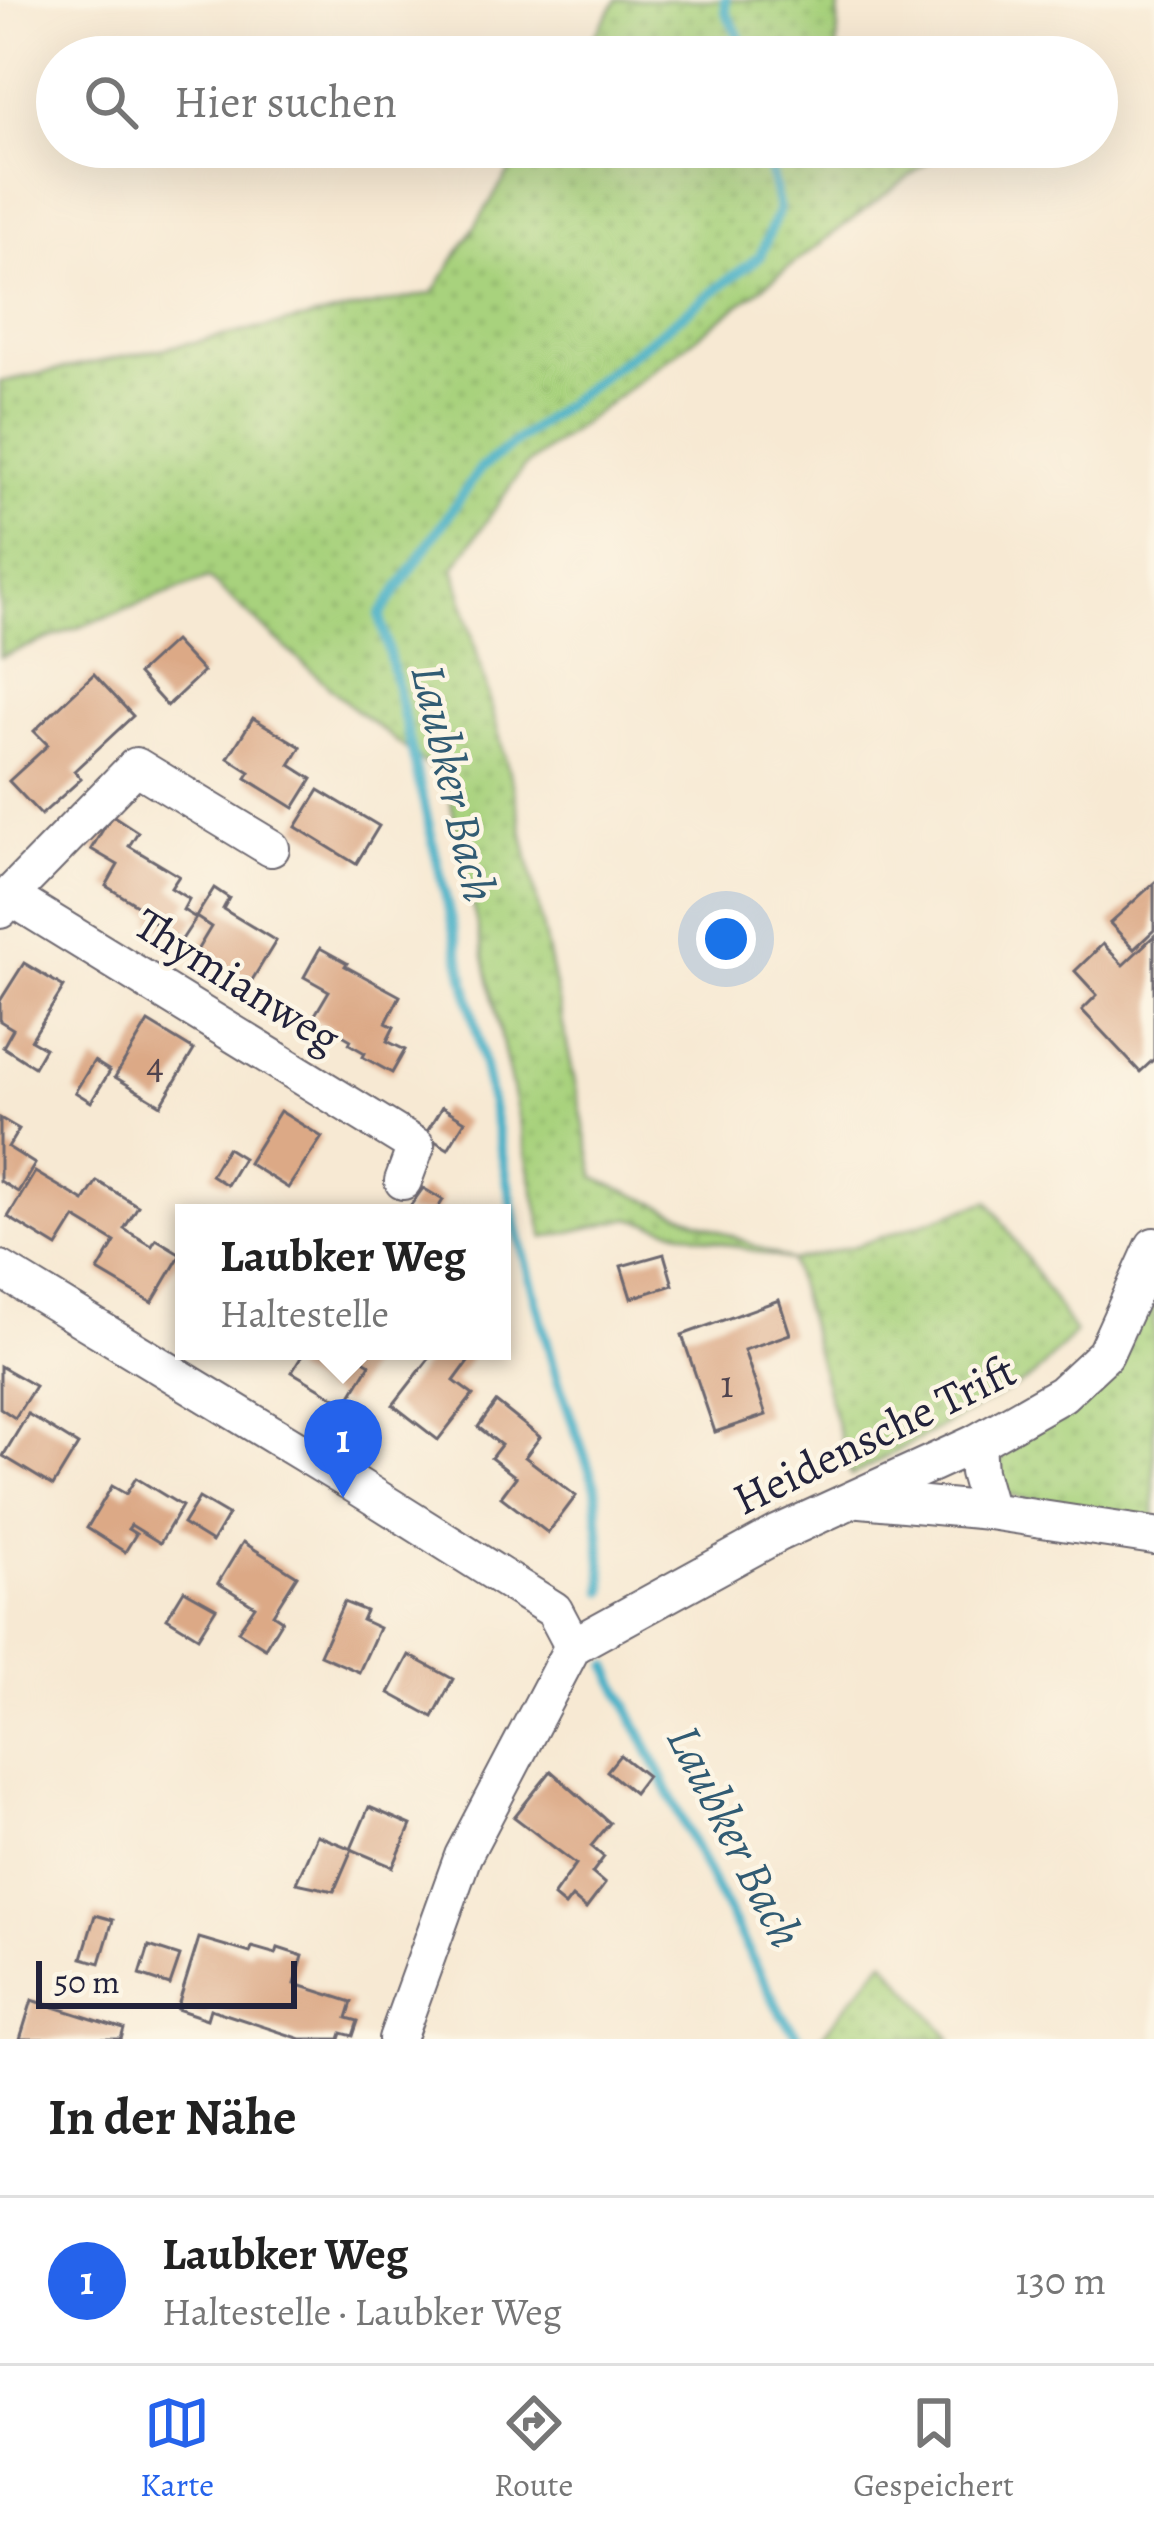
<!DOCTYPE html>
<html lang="de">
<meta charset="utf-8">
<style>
body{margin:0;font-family:Alegreya,serif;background:#f2f2f2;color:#222}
.scale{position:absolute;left:36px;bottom:30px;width:261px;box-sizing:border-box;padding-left:12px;border:6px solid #22223b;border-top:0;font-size:33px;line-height:42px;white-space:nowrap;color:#22223b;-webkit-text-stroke:9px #fcf5e5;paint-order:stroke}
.you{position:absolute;left:726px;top:939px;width:42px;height:42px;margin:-30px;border:9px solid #fff;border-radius:50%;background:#1a73e8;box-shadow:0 0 0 18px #1a73e833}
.badge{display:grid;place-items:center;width:78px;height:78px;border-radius:50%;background:#2563eb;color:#fff;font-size:39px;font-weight:700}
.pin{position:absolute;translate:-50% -99px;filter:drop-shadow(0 3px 6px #0008)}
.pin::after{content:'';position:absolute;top:63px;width:42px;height:36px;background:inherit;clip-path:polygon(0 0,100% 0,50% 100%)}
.popup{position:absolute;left:175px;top:1204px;width:336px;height:156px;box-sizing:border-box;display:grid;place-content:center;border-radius:0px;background:#fff;filter:drop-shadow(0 3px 9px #0005);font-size:39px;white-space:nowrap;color:#767676}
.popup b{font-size:45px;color:#222}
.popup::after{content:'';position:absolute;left:50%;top:100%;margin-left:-24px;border:24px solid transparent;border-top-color:#fff}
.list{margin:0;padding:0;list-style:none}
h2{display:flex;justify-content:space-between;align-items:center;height:156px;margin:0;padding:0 48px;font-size:51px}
h2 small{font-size:39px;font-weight:400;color:#767676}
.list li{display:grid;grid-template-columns:78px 1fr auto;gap:36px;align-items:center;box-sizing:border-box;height:168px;padding:0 48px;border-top:3px solid #e0e0e0}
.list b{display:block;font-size:45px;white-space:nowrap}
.list p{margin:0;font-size:39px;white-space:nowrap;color:#767676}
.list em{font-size:39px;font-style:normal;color:#767676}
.icon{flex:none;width:66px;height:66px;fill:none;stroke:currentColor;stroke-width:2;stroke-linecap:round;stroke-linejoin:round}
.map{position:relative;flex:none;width:1154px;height:2039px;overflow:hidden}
.search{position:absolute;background:#fff;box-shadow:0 12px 48px #0002;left:36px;right:36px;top:36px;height:132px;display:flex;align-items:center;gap:30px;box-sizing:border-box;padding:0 42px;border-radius:66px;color:#767676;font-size:45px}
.sheet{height:324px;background:#fff}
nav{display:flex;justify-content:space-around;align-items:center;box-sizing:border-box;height:168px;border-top:3px solid #e0e0e0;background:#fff;font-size:33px;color:#767676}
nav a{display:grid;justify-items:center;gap:6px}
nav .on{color:#2563eb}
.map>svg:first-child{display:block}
</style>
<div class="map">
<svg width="1154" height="2039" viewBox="0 0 1154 2039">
<defs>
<pattern id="grass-dots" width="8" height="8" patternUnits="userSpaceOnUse" patternTransform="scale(3)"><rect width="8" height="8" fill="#a8d27d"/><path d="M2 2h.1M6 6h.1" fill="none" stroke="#90b46d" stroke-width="1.8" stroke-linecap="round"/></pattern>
</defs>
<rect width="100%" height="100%" fill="#fcf5e5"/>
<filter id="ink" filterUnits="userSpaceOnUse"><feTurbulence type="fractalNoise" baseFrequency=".00833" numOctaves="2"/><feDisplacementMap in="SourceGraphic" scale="24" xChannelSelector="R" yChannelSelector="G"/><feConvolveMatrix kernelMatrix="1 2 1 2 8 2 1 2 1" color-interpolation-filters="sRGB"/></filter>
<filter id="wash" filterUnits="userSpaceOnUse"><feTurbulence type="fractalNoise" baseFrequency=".004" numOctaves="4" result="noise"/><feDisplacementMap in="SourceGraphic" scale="48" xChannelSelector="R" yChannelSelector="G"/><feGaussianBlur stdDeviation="2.7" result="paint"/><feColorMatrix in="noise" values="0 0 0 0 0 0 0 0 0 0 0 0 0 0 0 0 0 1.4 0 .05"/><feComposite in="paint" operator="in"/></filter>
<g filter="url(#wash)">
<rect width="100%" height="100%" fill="#f7e9d3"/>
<g fill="url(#grass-dots)" stroke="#657a5c" stroke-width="3">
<path d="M617,0H839L837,50L867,57H581Z"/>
<path d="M525,147H948L523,468L454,568L514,791L595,1178L791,1261L855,1246L989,1201L1075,1333L1033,1377L851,1476L791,1261L630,1218L544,1238L446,780L352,707L208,578L0,657V382L433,293Z"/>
<path d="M1154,1284V1523L1001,1494L1000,1447L1123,1360Z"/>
<path d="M884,1960L951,2039H819Z"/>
</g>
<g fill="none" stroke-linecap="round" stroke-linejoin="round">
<g stroke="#48b1c7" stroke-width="10">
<path d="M725,0L726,12L750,57"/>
<path d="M604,1591L596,1488L557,1378L517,1229L478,1036L380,615L480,469L760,256L779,209L765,147"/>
<path d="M608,1666L710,1877L781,2014L800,2039"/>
</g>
</g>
<g id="blocks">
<g fill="#dca986">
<path d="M174,641L203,672L167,706L138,674Z"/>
<path d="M94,674L133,716L74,771L81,779L41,815L9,781L48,745L34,731Z"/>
<path d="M253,718L301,747L290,765L312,779L294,808L246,778L250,772L228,758Z"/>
<path d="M319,790L379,826L356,864L296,827Z"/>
<path d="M112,815L138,832L129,846L179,876L171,888L189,899L183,910L196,918L181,941L150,920L153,915L106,886L118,865L91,849Z"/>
<path d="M1154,883V930L1134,949L1110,923Z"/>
<path d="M214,888L229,898L223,909L276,941L249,985L196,952L211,927L196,917Z"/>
<path d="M1154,936V1059L1140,1072L1082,1010L1097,995L1075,971L1103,944L1123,965Z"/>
<path d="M320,948L347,963L345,966L400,996L386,1023L394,1027L387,1041L405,1050L392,1073L363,1057L365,1053L349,1044L351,1040L313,1018L329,991L304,977Z"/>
<path d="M24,963L64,987L31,1040L45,1048L34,1067L3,1047L13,1029L0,1021V1001Z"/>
<path d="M148,1022L194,1050L161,1105L115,1077Z"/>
<path d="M94,1061L110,1071L91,1102L75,1092Z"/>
<path d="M442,1107L465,1121L448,1149L425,1135Z"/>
<path d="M280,1111L322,1137L288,1188L248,1163Z"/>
<path d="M0,1118L19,1129L8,1147L35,1164L18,1192L0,1181Z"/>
<path d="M227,1148L243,1158L227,1185L211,1175Z"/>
<path d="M35,1172L84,1201L97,1181L138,1206L124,1229L152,1246L156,1239L181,1254L152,1303L98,1271L115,1242L75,1218L57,1247L8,1217Z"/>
<path d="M423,1188L443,1200L435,1213H405Z"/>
<path d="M664,1254L673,1285L631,1298L621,1266Z"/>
<path d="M779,1300L790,1334L744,1350L766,1415L715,1432L682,1335Z"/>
<path d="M305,1351H348L370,1364L346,1404L292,1372Z"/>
<path d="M435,1351H462L471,1358L454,1381L473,1395L438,1440L393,1405Z"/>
<path d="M0,1366L35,1386L15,1418L0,1408Z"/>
<path d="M496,1402L540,1437L525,1457L576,1496L548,1533L501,1497L516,1477L491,1458L501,1445L478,1427Z"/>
<path d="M28,1414L78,1445L53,1486L3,1456Z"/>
<path d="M136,1478L182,1506L160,1543L131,1525L128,1529L136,1534L125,1552L87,1528L112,1486L126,1494Z"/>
<path d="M199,1498L228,1515L212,1542L183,1524Z"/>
<path d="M243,1542L297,1576L273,1614L282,1620L265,1648L238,1631L255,1606L218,1583Z"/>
<path d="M184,1590L216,1608L198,1637L167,1618Z"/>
<path d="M344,1602L366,1611L362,1620L379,1628L359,1672L320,1655Z"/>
<path d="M409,1655L453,1679L433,1717L389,1693Z"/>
<path d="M620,1755L647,1776L634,1793L607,1771Z"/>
<path d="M551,1771L610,1823L591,1846L604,1857L592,1873L605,1884L586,1909L572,1897L565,1906L553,1896L576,1864L514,1817Z"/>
<path d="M369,1807L411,1825L393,1867L351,1849Z"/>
<path d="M317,1835L352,1849L334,1891L296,1883Z"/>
<path d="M95,1915L113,1920L100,1963L82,1958Z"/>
<path d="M199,1938L250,1953L252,1947L276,1954L278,1948L303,1956L295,1984L352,2002L347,2018L358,2021L353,2036L342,2033L340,2039H301L210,2009L207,2019L177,2009Z"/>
<path d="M149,1946L180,1956L170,1985L140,1975Z"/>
<path d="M32,2000L124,2029L121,2039H20Z"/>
</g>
</g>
</g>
<g filter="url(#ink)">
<use href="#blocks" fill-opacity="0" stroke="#6d6870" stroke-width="3"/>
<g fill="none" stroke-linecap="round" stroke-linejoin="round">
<defs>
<g id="minor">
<path d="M9,896L416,1146L403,1181"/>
<path d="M0,910L9,896L136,766L271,848"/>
<path d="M0,1269L351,1482L554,1610L573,1646"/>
<path d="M976,1443L978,1472L989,1511L1154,1536"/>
<path d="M861,1499L989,1511"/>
<path d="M573,1646L779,1533L976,1443L1062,1394L1105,1354L1154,1246"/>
<path d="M397,2039L463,1856L573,1646"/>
</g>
</defs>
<use href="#minor" stroke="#6d6870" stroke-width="40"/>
<use href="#minor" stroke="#fff" stroke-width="36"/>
</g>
</g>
<g text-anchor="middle" stroke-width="9" stroke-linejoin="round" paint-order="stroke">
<g font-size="39" fill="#50444e">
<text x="155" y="1078">4</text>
<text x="727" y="1397">1</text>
</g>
<g font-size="45" fill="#22223b" stroke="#fcf5e5">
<text transform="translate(238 980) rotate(32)" y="16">Thymianweg</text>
<text transform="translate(874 1434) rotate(-26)" y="16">Heidensche Trift</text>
</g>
<g font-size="48" font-style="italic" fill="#315b73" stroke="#fcf5e5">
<text transform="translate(455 783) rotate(77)" y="17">Laubker Bach</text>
<text transform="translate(736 1836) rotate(63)" y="17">Laubker Bach</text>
</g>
</g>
</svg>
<div class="scale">50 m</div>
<div class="you"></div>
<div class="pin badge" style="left:343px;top:1498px">1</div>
<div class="popup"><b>Laubker Weg</b>Haltestelle</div>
<div class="search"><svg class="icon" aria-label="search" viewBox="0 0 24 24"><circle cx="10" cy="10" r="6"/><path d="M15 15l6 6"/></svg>Hier suchen</div>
</div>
<section class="sheet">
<h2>In der Nähe<small></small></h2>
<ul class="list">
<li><span class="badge">1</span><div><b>Laubker Weg</b><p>Haltestelle · Laubker Weg</p></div><em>130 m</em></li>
</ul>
</section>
<nav>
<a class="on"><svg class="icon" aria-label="map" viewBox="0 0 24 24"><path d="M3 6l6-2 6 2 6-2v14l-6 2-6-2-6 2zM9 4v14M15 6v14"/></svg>Karte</a>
<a><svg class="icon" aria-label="directions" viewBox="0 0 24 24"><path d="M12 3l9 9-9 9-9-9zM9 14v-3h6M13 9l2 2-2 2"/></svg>Route</a>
<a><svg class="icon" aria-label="saved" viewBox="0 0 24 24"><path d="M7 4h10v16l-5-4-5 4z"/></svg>Gespeichert</a>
</nav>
